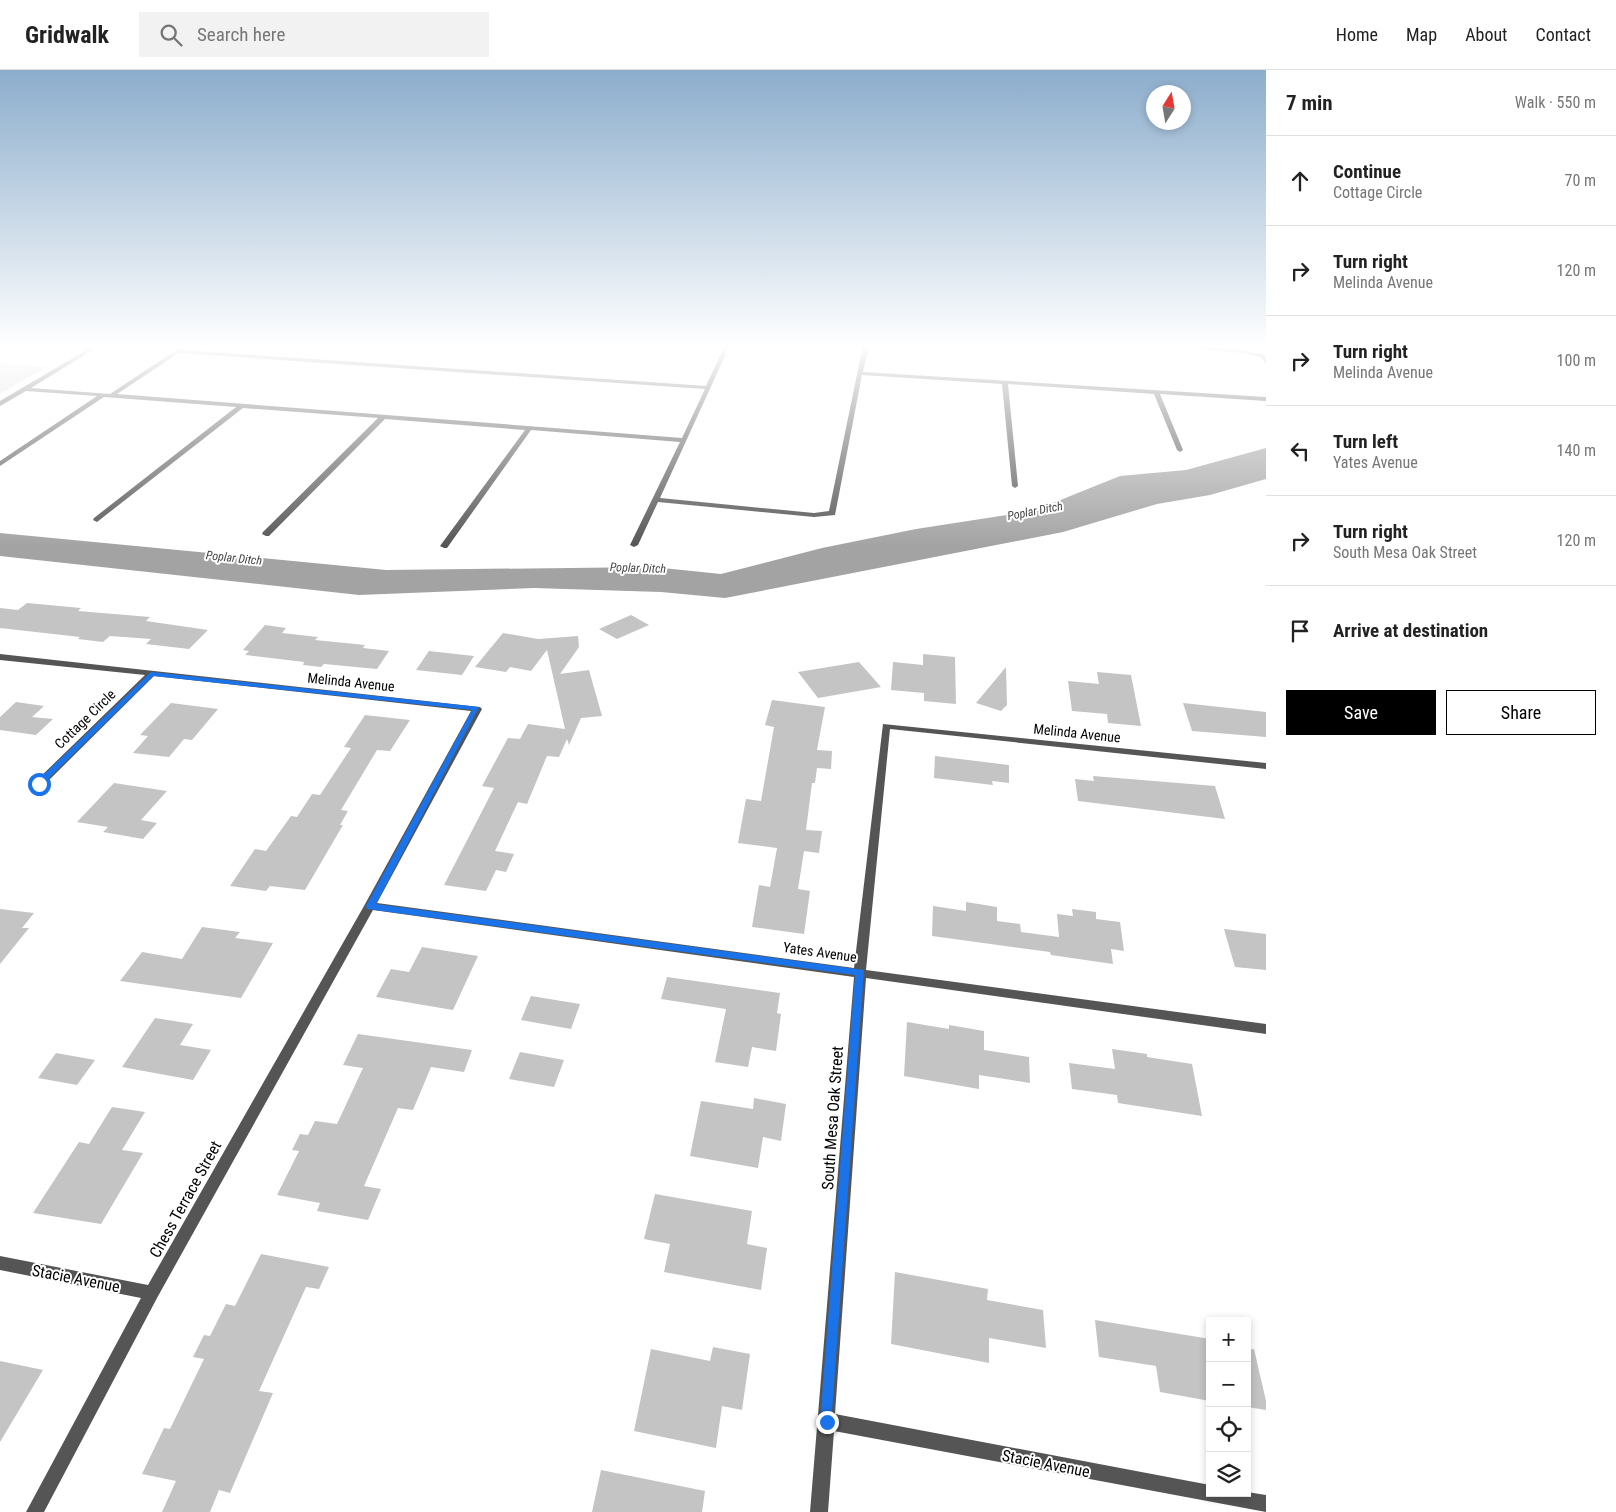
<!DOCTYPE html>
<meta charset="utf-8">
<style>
body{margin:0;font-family:"Roboto Condensed",sans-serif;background:#f2f2f2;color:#222}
.controls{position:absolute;right:15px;bottom:15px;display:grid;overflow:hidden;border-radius:0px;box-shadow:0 2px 8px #0003}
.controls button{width:45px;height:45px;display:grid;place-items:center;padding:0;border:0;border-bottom:1px solid #e0e0e0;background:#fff;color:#222;font:25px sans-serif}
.compass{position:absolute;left:1146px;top:15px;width:45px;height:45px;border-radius:50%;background:#fff;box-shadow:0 2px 8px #0003;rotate:11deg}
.stop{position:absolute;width:15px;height:15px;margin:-11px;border:4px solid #1a73e8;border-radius:50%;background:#fff}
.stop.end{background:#1a73e8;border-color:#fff;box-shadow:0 1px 5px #0008}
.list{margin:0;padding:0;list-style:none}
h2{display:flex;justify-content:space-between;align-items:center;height:65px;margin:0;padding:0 20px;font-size:21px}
h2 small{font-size:16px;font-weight:400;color:#767676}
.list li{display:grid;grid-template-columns:32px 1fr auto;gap:15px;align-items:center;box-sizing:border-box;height:90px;padding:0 20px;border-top:1px solid #e0e0e0}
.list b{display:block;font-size:19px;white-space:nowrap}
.list p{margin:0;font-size:16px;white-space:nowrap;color:#767676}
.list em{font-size:16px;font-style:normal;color:#767676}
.actions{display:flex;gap:10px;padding:15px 20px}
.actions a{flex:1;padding:11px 0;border:1px solid #000;border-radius:0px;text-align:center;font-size:18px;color:#000}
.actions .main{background:#000;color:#fff}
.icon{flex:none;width:28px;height:28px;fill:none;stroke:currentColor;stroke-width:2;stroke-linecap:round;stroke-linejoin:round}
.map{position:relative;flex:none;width:1266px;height:1442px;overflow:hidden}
header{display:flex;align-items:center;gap:30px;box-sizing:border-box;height:70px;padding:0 25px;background:#fff;border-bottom:1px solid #e0e0e0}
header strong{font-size:24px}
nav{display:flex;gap:28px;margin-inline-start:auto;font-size:18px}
.search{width:350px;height:45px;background:#f2f2f2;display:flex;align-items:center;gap:12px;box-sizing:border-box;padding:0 18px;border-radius:0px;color:#767676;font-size:19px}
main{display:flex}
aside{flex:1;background:#fff}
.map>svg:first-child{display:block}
</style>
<header>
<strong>Gridwalk</strong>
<div class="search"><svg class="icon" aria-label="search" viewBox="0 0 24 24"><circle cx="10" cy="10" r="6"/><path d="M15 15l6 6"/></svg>Search here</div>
<nav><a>Home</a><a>Map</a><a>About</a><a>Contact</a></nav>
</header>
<main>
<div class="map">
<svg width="1266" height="1442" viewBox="0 0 1266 1442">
<rect width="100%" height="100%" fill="#fff"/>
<path fill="#dcdcdc" d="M0,294L46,297L0,324Z"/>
<path fill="#a3a3a3" d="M1266,378V409L1210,425L1157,434L1063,462L725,528L661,522L534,518L359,525L0,486V463L386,500L653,497L721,504L822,478L916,459L1033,441L1120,406L1186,400Z"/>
<g fill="#c4c4c4">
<path d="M27,533L81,538L78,541L150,547L146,551L208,560L189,579L146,574L151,569L110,566L103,572L78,569L80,567L0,558V538L18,540Z"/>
<path d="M631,545L649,555L617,569L599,559Z"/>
<path d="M265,555L286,558L282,563L318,567L315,570L365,575L363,578L389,581L377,599L324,594L321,597L303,595L304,592L245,585L249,581L243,580Z"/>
<path d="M503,563L538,569L578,566L579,577L560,604L589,600L602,646L581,648L569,675L567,669L559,687L547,686L527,734L518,732L495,781L514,784L506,802L496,800L486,821L444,815L494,718L482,716L508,668L520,669L528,654L565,659L547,580L531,601L510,597L506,602L475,597Z"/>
<path d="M429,581L474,586L462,605L416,600Z"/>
<path d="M923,584L955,587L956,634L924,631V623L891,620L893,592L923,595Z"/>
<path d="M859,592L881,617L818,628L798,602Z"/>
<path d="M1006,597L1007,635L1001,641L976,633Z"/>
<path d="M1097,602L1131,605L1141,656L1108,653L1107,644L1072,641L1068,611L1099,614Z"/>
<path d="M772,630L825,637L817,680L832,681L831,699L817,698L815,713H812L806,760L822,761L819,783L804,781L798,819L810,821L804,864L752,857L759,815L770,817L777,778L738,773L746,729L761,731L774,657L765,655Z"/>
<path d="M16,632L44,636L32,647L53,649L36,665L0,660V647Z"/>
<path d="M171,633L218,639L192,670L184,669L169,687L133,683L148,666L140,665Z"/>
<path d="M1183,633L1266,642V667L1192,661Z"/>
<path d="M365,645L410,650L390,681L377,680L341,740L348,741L340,755H343L305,820L270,816L266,821L230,816L255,779L266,781L291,746L297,747L312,724L320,725L351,678L344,677Z"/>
<path d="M935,686L1009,695V713L992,711L993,715L934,708Z"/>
<path d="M1093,706L1215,716L1225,749L1078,731L1075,709L1094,711Z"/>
<path d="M114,713L167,721L141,750L157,753L143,769L103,762L108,757L77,752Z"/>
<path d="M966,832L997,837V851L1020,854L1021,862L1059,867L1057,844L1073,846L1072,839L1096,842V849L1120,852L1124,881L1111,879L1113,894L1051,885L1050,882L932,866L933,836L966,841Z"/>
<path d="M0,839L34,843L22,858H29L0,894Z"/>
<path d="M202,857L240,862L235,868L273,873L241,928L120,911L142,882L182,889Z"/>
<path d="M1224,859L1266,864V900L1235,897Z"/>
<path d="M422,877L478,886L453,940L376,927L391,899L409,902Z"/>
<path d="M667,907L780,923L777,943L781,944L776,981L752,977L748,997L715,992L726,939L661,929Z"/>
<path d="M531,926L580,934L571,959L521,950Z"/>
<path d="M155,948L193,954L180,975L211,980L193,1010L122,997Z"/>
<path d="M907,952L949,959V955L984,961V980L1029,987L1030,1013L979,1005V1019L904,1006Z"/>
<path d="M358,964L472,980L464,1002L431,997L413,1040L398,1038L364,1116L381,1119L368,1150L317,1141L320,1133L277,1125L299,1081L292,1080L300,1064L308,1065L315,1051L337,1054L363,998L343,995Z"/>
<path d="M1112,979L1147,984V987L1192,994L1202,1046L1118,1033L1117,1025L1072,1019L1069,993L1115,999Z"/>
<path d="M520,982L564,990L554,1017L509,1009Z"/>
<path d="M56,983L95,990L77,1015L38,1008Z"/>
<path d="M754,1028L786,1034L781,1071L763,1067L758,1098L690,1086L701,1031L753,1039Z"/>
<path d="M112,1037L145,1042L122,1080L143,1083L101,1154L33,1143L79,1072L89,1074Z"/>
<path d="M655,1124L752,1141L747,1174L767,1178L761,1220L664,1202L670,1174L644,1169Z"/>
<path d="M261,1184L329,1197L319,1219L306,1217L259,1321L273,1323L230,1423L219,1420L210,1442H162L176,1411L142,1404L164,1358L170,1359L204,1289L193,1287L204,1265L210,1266L226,1234L235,1236Z"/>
<path d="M895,1202L988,1219L987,1230L1043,1240L1046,1278L989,1268V1293L891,1274Z"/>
<path d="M1095,1250L1210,1269V1331L1160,1322L1156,1296L1099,1287Z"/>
<path d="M713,1277L750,1284L742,1340L722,1336L716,1378L634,1361L651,1279L710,1291Z"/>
<path d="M1254,1279L1266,1331V1340L1247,1337V1280Z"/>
<path d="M0,1291L43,1300L0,1372Z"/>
<path d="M601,1400L705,1421L702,1442H592Z"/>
</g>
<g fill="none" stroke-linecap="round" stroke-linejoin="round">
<g fill="#555" fill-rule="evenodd">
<path d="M95,275H101L31,318L110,324L184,275L187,277L183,280L706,316L725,275H730L660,428L814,443L829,441L863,275H869L863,302L1266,327V331L1160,324L1183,380L1180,382L1177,380L1154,324L1008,314L1018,416L1015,418L1012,416L1002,314L862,305L835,445L814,447L658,432L638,475L634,477L630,475L680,372L531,360L447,478H444L440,476L525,360L385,349L269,466H266L262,464L263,462L378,348L243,338L97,452L93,450L94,448L236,337L104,327L0,396V391L97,326L26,321L0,336V331ZM179,283L705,319L682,368L117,324Z"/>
<path d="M1151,275C1189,275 1228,276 1265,285L1266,294L1261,287L1243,283Z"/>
<path d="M0,584L480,637L482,639L377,833L854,898L883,654L1266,693V699L890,659L866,900L1266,954V964L866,908L835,1344L1210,1415V1423H1247V1422L1266,1425V1442L834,1361L828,1442H810L854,907L373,840L157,1228L44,1442H26L141,1228L0,1200V1186L148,1215L364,836L471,641L154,606L43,716H35L34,714L35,712L145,605L0,590Z"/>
</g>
</g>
<linearGradient id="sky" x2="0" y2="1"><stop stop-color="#8cadcc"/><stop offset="0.58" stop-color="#fff"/><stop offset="1" stop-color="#fff" stop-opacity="0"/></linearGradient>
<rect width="1266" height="477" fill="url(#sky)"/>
<path fill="#1a73e8" d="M151,602L479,637L376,834L864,900L831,1356L827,1358L822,1356L820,1352L855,905L367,839L366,836L472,640L153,606L42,715H36V712Z"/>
<g text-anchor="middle" stroke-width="4" stroke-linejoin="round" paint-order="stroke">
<g font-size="12" font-style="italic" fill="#444" stroke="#fff">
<text transform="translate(1035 441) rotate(-11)" y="4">Poplar Ditch</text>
<text transform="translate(234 488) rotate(6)" y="4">Poplar Ditch</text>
<text transform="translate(638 498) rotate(2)" y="4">Poplar Ditch</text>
</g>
<g font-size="14" fill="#000" stroke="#fff">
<text transform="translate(351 612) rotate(6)" y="5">Melinda Avenue</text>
<text transform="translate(85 649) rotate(-44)" y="5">Cottage Circle</text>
<text transform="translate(1077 663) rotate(6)" y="5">Melinda Avenue</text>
<text transform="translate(820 882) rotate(8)" y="5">Yates Avenue</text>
</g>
<g font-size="16" fill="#000" stroke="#fff">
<text transform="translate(832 1048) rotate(-86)" y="6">South Mesa Oak Street</text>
<text transform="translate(185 1129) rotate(-61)" y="6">Chess Terrace Street</text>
<text transform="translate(76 1208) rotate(11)" y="6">Stacie Avenue</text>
<text transform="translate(1046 1393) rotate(11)" y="6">Stacie Avenue</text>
</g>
</g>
</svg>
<div class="controls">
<button>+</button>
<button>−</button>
<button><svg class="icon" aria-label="locate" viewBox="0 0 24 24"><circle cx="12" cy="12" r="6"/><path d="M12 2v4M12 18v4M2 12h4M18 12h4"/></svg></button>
<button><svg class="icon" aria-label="layers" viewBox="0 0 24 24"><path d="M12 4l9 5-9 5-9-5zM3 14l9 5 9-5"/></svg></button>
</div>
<svg class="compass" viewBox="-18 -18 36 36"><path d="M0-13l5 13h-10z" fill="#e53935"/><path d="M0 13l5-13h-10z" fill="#767676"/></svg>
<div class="stop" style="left:39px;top:714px"></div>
<div class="stop end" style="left:827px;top:1352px"></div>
</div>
<aside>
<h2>7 min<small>Walk · 550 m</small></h2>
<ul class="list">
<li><svg class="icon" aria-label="ahead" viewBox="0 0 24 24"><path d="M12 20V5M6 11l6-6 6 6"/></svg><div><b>Continue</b><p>Cottage Circle</p></div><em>70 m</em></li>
<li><svg class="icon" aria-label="right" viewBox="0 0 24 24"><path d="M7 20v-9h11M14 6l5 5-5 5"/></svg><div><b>Turn right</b><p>Melinda Avenue</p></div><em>120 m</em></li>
<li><svg class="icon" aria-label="right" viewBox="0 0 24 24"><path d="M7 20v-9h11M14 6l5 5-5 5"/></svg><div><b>Turn right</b><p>Melinda Avenue</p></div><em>100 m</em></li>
<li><svg class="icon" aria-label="left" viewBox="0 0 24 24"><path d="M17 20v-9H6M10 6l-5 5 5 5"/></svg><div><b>Turn left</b><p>Yates Avenue</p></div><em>140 m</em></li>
<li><svg class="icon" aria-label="right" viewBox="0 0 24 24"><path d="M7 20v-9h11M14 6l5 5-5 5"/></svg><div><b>Turn right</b><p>South Mesa Oak Street</p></div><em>120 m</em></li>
<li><svg class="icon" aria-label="arrive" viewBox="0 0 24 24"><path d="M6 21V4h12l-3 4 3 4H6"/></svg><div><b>Arrive at destination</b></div></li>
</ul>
<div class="actions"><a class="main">Save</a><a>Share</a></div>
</aside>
</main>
